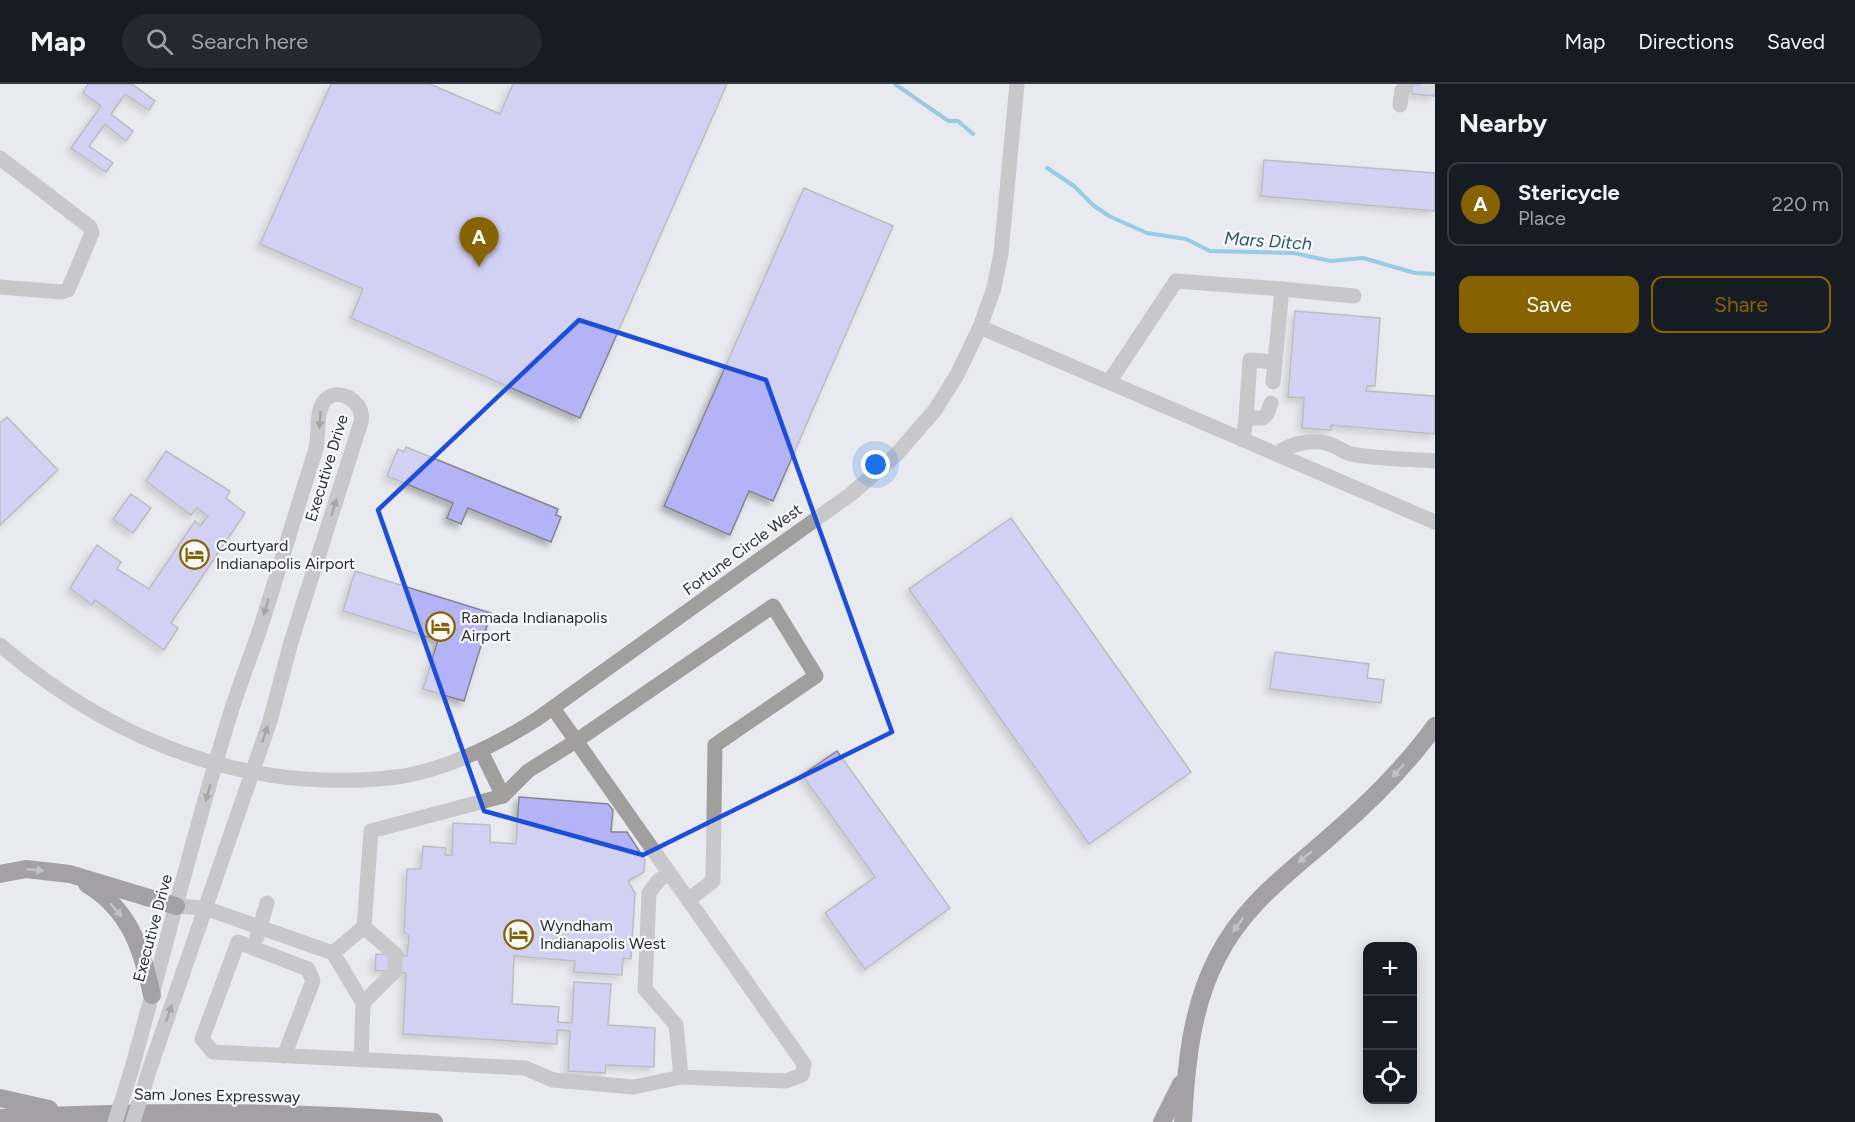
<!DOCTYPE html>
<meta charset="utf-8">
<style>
body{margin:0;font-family:Figtree,sans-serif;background:#242831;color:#f1f3f6}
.controls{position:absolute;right:18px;bottom:18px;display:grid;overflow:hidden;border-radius:12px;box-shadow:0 3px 15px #0003}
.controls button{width:54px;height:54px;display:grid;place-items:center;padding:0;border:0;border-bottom:2px solid #363941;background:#171b24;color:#f1f3f6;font:30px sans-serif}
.you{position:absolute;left:876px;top:381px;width:21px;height:21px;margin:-15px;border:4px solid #fff;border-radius:50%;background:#1a73e8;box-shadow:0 0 0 9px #1a73e833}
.badge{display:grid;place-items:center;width:39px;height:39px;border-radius:50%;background:#866300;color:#fff;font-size:20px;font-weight:700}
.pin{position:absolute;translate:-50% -50px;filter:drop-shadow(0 2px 3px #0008)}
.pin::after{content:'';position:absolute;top:32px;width:21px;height:18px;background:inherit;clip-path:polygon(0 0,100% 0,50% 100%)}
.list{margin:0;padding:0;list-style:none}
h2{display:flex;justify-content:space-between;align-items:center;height:78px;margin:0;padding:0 24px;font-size:26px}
h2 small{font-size:20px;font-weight:400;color:#9ea1a6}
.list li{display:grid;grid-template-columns:39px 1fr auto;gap:18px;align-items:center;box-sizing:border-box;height:84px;margin:0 12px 12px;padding:0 12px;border:2px solid #363941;border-radius:12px}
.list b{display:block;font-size:22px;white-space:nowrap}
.list p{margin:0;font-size:20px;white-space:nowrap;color:#9ea1a6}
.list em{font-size:20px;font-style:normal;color:#9ea1a6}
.actions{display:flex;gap:12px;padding:18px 24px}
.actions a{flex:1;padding:14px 0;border:2px solid #866300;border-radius:12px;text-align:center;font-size:21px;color:#866300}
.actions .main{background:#866300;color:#fff}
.icon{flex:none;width:33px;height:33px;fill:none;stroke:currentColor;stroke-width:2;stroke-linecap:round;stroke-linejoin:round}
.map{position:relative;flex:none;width:1435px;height:1038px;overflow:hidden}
header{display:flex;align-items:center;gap:36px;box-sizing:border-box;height:84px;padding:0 30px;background:#171b24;border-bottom:2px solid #363941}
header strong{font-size:28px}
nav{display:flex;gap:33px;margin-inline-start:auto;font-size:21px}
.search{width:420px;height:54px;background:#242831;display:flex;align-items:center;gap:15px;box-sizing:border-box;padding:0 21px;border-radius:33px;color:#9ea1a6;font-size:22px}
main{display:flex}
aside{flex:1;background:#171b24}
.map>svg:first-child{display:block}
</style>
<header>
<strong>Map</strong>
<div class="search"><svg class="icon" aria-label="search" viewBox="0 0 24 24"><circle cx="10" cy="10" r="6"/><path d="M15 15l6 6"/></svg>Search here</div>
<nav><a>Map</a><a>Directions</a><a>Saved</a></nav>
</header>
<main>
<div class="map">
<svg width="1435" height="1038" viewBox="0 0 1435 1038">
<defs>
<filter id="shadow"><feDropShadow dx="-4" dy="4" stdDeviation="3" flood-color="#0004"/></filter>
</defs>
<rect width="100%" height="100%" fill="#e9eaef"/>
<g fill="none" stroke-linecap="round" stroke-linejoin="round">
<g stroke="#36a9d9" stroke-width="4">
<path d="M895,0L944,34L949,37H958L973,50"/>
<path d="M1047,84L1074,102L1093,121L1109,132L1147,149L1186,155L1210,167L1294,169L1330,177L1363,174L1415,189L1435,190"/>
</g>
</g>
<g fill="#b5b3f8" stroke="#86868a" stroke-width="1.5" filter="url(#shadow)">
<path d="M88,0H132L155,17L149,26L125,10L111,30L133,47L126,57L105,40L89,62L113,79L106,88L71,64L101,22L83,9Z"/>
<path d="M331,0H430L500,30L513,0H727L580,334L351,234L363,205L260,160Z"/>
<path d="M1412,0H1435V12L1412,10Z"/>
<path d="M1264,76L1435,89V127L1261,112Z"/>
<path d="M804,104L893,142L773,417L749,407L730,451L664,422Z"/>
<path d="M1295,227L1380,234L1375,302H1367L1366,307L1435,312V350L1331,341V346L1302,344L1304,314L1288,313Z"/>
<path d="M7,333L58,386L0,441V339Z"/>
<path d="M406,363L558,425L556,431L561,433L551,458L468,424L461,440L447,434L453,419L387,392L398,365L404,368Z"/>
<path d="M166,367L230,407L226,414L245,429L171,539L178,544L164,566L95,516L92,521L70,504L97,461L121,478L117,485L149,505L195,437L200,442L208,432L197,424L191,431L146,397Z"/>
<path d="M131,410L151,424L133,449L113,435Z"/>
<path d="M1011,434L1191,688L1089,760L909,505Z"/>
<path d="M355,487L491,529L464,617L423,605L438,556L343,527Z"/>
<path d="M1275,568L1369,580L1367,594L1384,596L1381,619L1270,605Z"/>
<path d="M837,667L950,824L865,885L825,829L875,793L802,691Z"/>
<path d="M519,713L608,720L613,726L611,748H627L645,776L644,788L628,797L635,809L631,875L623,874L622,891L574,888L575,877L514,872L512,920L559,923L558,938L572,939L574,898L611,900L608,941L655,944L654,983L606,981L605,989L568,987L570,947L557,946V960L403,950L406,889L375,886L376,870L407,872L409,852L404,848L407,785H421L423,762L446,764L445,771H452L453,739L490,741V758L516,760Z"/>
</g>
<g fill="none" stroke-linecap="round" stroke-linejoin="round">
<path stroke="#c4c4c9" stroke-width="15" stroke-dasharray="15 8" stroke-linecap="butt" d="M1421,0L1435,1"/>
<g stroke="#a19e9e" stroke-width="15">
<path d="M1400,21L1402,6L1407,0"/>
<path d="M0,74L90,143L92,149L68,206L62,208L0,203"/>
<path d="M1282,205L1354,212"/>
<path d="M980,243L1435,438"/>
<path d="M1109,298L1176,197L1282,205L1273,298"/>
<path d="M1246,334L1250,276L1275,278"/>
<path d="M1243,356L1246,334H1263L1267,330L1271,319"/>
<path d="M1277,370C1292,358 1317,354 1334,362C1340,364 1345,369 1351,370C1378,375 1407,375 1435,377"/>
<path d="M0,561C92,639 199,691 322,696C349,697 377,696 404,692C452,683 496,661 537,635L851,410L896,371L935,326L957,291L980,243L994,204L1001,169L1017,0"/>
<path d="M553,624L804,980L802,991L786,997L681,993L676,941L645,905L649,809L658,797L669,789"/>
<path d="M481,667L503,712"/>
<path d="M176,822L205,824L333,869"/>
<path d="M257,853L267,819"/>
<path d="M363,919L394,888L396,871L364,843"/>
<path d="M284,972L313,897L308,885L238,858L202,955L213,968L525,984L553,996L634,1003L681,993"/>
<path d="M361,976L363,919L333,869L364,843L371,747L503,712L528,687L576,657L773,522L816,592L715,661L713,797L688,816"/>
<path d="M132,984C165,866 194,747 230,631C239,602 250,574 260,545C279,486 296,427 315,368C320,353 315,332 323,319C335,300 366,317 361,338L291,558L270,637L150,984"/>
</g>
<g stroke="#4f4a4a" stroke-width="18">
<path d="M0,790L26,785L70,790L176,822"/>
<path d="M87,800C130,826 142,865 152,911"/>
<path d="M0,1014L49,1025"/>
<path d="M0,1034C144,1027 290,1026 434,1038"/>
<path d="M1162,1038L1181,1000"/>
<path d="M1183,1038C1186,983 1191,924 1217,874C1245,818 1291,788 1335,748C1372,716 1406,682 1435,642"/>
</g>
<g stroke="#a19e9e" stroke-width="15">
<path d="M115,1038L132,984"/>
<path d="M133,1038L150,984"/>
</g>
</g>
<defs><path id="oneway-solid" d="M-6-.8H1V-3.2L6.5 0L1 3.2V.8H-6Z" transform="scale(1.5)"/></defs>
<g fill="#565556">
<use href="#oneway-solid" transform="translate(320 336) rotate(94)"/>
<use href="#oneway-solid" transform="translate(334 423) rotate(-73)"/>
<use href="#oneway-solid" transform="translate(266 523) rotate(107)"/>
<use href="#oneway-solid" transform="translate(265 650) rotate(-71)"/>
<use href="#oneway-solid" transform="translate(208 709) rotate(106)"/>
<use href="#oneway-solid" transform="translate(169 929) rotate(-71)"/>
</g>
<g fill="#929091">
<use href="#oneway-solid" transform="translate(1398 687) rotate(132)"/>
<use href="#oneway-solid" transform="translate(1305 773) rotate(140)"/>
<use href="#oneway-solid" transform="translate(35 786) rotate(5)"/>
<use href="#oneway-solid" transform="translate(116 826) rotate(49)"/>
<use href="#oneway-solid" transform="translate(1238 841) rotate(125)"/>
</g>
<path d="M0 0H1435V1038H0ZM579,236L766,296L892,648L643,771L484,727L378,426Z" fill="#e9eaef" fill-opacity=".55" fill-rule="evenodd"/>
<path fill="none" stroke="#1d4ed8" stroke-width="4.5" stroke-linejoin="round" d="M579,236L766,296L892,648L643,771L484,727L378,426Z"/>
<defs>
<symbol id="hotel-ring" viewBox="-11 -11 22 22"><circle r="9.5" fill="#f6f8fc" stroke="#866300" stroke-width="1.5"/><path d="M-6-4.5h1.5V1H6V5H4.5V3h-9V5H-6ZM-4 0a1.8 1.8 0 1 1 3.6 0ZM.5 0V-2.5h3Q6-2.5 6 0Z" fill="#866300"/></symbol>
</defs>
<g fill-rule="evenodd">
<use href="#hotel-ring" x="178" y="454" width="33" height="33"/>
<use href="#hotel-ring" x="424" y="526" width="33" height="33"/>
<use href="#hotel-ring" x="502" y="834" width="33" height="33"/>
</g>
<g text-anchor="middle" stroke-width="4.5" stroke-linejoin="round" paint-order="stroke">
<g font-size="16" fill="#2e2e30" stroke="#f6f8fc">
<text transform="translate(326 384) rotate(-73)" y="6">Executive Drive</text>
<text transform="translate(742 465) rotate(-36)" y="6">Fortune Circle West</text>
<text transform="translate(152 844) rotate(-75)" y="6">Executive Drive</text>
<text transform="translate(217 1011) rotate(1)" y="6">Sam Jones Expressway</text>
</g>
<g font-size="16" fill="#2e2e30" stroke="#f6f8fc" text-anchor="start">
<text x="216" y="467">Courtyard<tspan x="216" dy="18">Indianapolis Airport</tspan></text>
<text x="461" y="539">Ramada Indianapolis<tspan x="461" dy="18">Airport</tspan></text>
<text x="540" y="847">Wyndham<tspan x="540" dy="18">Indianapolis West</tspan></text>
</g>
<g font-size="18" font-style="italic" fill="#2b586d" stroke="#f6f8fc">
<text transform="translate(1268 157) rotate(4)" y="6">Mars Ditch</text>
</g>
</g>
</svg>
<div class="controls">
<button>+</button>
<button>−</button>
<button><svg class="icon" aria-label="locate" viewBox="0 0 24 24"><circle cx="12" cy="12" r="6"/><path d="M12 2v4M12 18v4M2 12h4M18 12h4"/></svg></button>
</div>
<div class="you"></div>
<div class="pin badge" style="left:479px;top:183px">A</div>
</div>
<aside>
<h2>Nearby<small></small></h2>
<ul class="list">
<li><span class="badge">A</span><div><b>Stericycle</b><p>Place</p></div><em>220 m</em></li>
</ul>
<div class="actions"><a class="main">Save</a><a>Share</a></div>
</aside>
</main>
